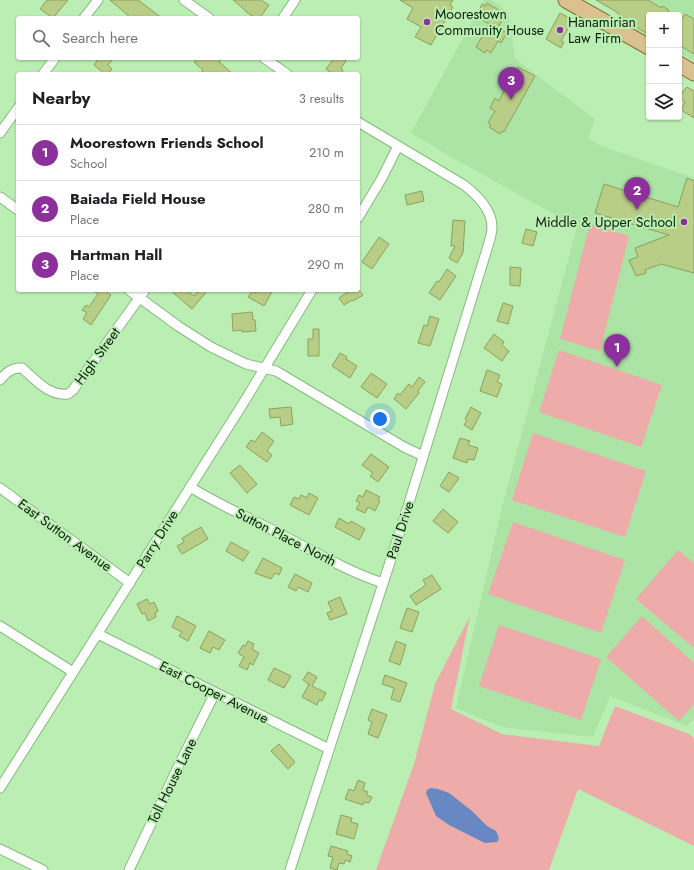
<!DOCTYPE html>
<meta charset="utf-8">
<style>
body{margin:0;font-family:Jost,sans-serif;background:#f2f2f2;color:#202124}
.controls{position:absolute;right:12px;top:12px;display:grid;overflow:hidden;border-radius:4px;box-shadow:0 1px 3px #0004}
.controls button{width:36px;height:36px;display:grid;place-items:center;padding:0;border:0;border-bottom:1px solid #e0e0e0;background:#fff;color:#202124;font:20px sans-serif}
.you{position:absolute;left:380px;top:419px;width:14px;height:14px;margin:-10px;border:3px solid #fff;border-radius:50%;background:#1a73e8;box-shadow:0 0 0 6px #1a73e833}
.badge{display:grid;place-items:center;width:26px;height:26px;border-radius:50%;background:#8c309b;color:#fff;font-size:13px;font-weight:700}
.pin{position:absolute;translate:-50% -33px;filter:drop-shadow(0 1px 2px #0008)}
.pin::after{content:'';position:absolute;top:21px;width:14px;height:12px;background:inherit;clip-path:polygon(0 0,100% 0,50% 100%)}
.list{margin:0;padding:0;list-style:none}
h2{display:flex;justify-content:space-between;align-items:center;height:52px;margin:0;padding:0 16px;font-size:17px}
h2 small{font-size:13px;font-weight:400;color:#757577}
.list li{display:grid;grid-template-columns:26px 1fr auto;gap:12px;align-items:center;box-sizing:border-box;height:56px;padding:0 16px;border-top:1px solid #e0e0e0}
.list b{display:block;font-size:15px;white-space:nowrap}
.list p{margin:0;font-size:13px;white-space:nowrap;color:#757577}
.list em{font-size:13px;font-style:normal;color:#757577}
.icon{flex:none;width:22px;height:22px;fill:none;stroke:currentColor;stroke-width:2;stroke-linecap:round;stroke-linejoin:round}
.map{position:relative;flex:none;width:694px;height:870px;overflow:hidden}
.search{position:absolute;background:#fff;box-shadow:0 1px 3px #0004;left:16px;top:16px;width:344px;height:44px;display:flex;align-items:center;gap:10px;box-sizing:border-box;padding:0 14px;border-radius:4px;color:#757577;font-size:15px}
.panel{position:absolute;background:#fff;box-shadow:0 1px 3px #0004;left:16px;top:72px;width:344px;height:220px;border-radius:4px}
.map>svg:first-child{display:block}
</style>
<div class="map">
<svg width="694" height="870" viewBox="0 0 694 870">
<rect width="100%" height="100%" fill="#baeeb3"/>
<g fill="#abe4a4">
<path d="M484,0H491L508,12L515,59L595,119L588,138L601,146L694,178V718L687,726L610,696L593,737L502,727L456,708L502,507L577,227L446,154L411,133Z"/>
<path d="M596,0H694V61L679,52V15H649L626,21L619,17L620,15L611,9Z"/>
</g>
<g fill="#edaca9">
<path d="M590,224L629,236L600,351L560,339Z"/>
<path d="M559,350L662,385L641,447L539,412Z"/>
<path d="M533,433L646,471L625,537L512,500Z"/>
<path d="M513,522L625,560L601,633L488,594Z"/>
<path d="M678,550L694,563V648L636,599Z"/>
<path d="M470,616L451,709L502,734L599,746L615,706L689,734L694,738V846L578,789L549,870H376L414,764L435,684Z"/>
<path d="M642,616L694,663V704L679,721L606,657Z"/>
<path d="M499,625L601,659L581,720L479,686Z"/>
</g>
<path fill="#6788c2" d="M431,788L438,789L449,793L472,811L487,826L496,831L499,838L497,842L485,843L449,825L436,816L426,793L427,790Z"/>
<g fill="#b8cd86" stroke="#8da15c">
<path d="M47,0H68L53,18L40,9Z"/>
<path d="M110,0H138L162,18H131Z"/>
<path d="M233,0H261L269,5L260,18H255L245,11V10Z"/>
<path d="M400,0H453L450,5L453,7L431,45L415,37L421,27L407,19L413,8Z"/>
<path d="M596,0H648L661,8L662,6L669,10L666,15H649V35L619,17L620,15L615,11Z"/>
<path d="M487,3L500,11L499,14L504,16L498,28L507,33L501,43L498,41L491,53L487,50L485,53L476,47L489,24L478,17L481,12L479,11L482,4L485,6Z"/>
<path d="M560,13L573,20L561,41L564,42L561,48L546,39Z"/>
<path d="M685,14L694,19V54L679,45V24Z"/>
<path d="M99,58H114L108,65L112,69L108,74H105L94,65Z"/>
<path d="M198,58H222L219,62L233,74H200L203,70L194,62Z"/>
<path d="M334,58H342L346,61L341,68L343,70L341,74H333L326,69Z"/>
<path d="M518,67L535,76L504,132L502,131L500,134L489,127L491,125L488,123L495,111L490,108L495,98L499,101L506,87L500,84L505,76L510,79Z"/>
<path d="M687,87L694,91V118L681,110L685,102L679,98L685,89Z"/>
<path d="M687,178L694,181V273L661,264L645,270L646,273L636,276L629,260L638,257L635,248L669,235L595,213L604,184L678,207Z"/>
<path d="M422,191L424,201L407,205L405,195Z"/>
<path d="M453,220L465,221L463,253L457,263L449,258L455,246H451Z"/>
<path d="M526,229L537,232L533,246L522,243Z"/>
<path d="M379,237L389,244L372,269L362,262Z"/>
<path d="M510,267L521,268L520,286L510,285Z"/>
<path d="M447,269L456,276L440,300L429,293L437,281L439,282Z"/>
<path d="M92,290H104L111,295L91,325L83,319L87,313L82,310L86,305L89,307L98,294Z"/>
<path d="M170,290H187L194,296L199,290H208L192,309Z"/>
<path d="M258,290H273L264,306L248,297L252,291L256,293Z"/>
<path d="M351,290H359L363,295L353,301L352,300L344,305L339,298Z"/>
<path d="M503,303L513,306L508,324L497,321Z"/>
<path d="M252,312L253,320H255L256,331L242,332V330L233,331L232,314Z"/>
<path d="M430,316L439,319L430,346L418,343L424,325L427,326Z"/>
<path d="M313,329H319V356H308V339H313Z"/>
<path d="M494,334L504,342L502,345L509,351L502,361L484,348Z"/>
<path d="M340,353L347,357L346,359L357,366L350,378L332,366Z"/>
<path d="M487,370L500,375L497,382L502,384L497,397L480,391Z"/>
<path d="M371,373L387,384L377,398L361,387Z"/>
<path d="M419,377L425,382L418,391L419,393L406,409L394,399L398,393L400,395L409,384L412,387Z"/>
<path d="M291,407L293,424L281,426L280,417L270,418L269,409Z"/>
<path d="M471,407L481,413L472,430L464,425L467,420L465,419Z"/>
<path d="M262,432L274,441L267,451L272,455L267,462L246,447L251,440L255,442Z"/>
<path d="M460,438L470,441L468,445L478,448L474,460L468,459L467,463L453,458Z"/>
<path d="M371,454L389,467L378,482L370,476L373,473L362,465Z"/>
<path d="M240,465L257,484L247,493L230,473Z"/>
<path d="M449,472L459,478L449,492L440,486Z"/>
<path d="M366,490L380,497L378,500L380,501L375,511L368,507L365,513L356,509L360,503L356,501L359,495L363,497Z"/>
<path d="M309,493L318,498L309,515L290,505L294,497L299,499L301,495L307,498Z"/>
<path d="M443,509L458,522L448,533L433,521Z"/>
<path d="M339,518L349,524L351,521L365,529L359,540L335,527Z"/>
<path d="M201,527L208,539L182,554L177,546L184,542L182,538Z"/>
<path d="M231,542L249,552L243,561L226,551Z"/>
<path d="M263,558L282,568L279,575L275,573L271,579L255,573Z"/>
<path d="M295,574L312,583L308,592L298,587L296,591L288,587Z"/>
<path d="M432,575L441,589L416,605L410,596L426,585L423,580Z"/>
<path d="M340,597L347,614L330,620L327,613L332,611L328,602Z"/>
<path d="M147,599L150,604L154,602L158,611L155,613L156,617L148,621L145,613L142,614L137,604Z"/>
<path d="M407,608L419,612L412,632L400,628Z"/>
<path d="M177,616L196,626L188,641L179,636L182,632L172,627Z"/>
<path d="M209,631L225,640L219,650L213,647L210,653L200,648Z"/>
<path d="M248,641L254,644L252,649L259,653L253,665L250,663L247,670L239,666L244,657L238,653L243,645L245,646Z"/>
<path d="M396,641L406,645L400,665L389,661Z"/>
<path d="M274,668L291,676L284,688L268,680Z"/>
<path d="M308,672L317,677L312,686L326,693L322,701L319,700L317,705L302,697L309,684L310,685L303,680Z"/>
<path d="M385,675L407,683L400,702L391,699L394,688L382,684Z"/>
<path d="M372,709L387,715L378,738L368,734L372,722L368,720Z"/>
<path d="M279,744L295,762L288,769L271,751Z"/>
<path d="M358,780L365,783L363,790L368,792L366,795L372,797L369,803L364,802L363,805L345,799L349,789L354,791Z"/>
<path d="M341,815L352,818L351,822L358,824L354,839L336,834Z"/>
<path d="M331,846L348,851L347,854L352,856L350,862L345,860L344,864L339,863L337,870L330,868L333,857L328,856Z"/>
</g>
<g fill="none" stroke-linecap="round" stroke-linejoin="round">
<defs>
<g id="minor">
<path d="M184,0L209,18"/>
<path d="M84,18L98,0"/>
<path d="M283,18L295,0"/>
<path d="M264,58L287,74"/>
<path d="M43,74L55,58"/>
<path d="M0,133L18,108"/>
<path d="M0,197L18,210"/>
<path d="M358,218L382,178L398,146"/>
<path d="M129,290L178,326L211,347L246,364L276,371L404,447L423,456"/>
<path d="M0,380C6,373 12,367 22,368C36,380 48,396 68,394L73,390L145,290"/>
<path d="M190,487C221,506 254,520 286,537C317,553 349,572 383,583"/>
<path d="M0,488L130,583"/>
<path d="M0,626L73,672"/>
<path d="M98,634L329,749"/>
<path d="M0,788L244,402L312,290"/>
<path d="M0,849L43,870"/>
<path d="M129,870L179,765L215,693"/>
<path d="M290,870L404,519L487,249C489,242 492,234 492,227C492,209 477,195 464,185L358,122"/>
</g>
<g id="primary">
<path d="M566,0L649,47"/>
<path d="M679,64L694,73"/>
</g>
</defs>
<use href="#minor" stroke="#87b981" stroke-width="11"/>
<use href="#primary" stroke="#836e31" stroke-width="17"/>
<use href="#minor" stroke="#fff" stroke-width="9"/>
<use href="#primary" stroke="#dac18f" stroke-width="15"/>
</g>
<g fill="#8c309b" stroke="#baeeb3" stroke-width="1.5">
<circle cx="427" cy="22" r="4"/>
<circle cx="560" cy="30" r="4"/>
<circle cx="684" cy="222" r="4"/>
</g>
<g text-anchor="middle" stroke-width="4" stroke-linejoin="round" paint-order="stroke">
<g font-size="14" fill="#0e210c" stroke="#baeeb3" text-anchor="start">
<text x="435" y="19">Moorestown<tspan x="435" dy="16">Community House</tspan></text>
<text x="568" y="27">Hanamirian<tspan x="568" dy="16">Law Firm</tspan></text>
<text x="676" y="227" text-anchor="end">Middle &amp; Upper School</text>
</g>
<g font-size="14" fill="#0e210c" stroke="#baeeb3">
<text transform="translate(97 356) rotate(-54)" y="5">High Street</text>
<text transform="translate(400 530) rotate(-72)" y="5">Paul Drive</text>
<text transform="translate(65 535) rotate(36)" y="5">East Sutton Avenue</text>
<text transform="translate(286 537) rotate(27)" y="5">Sutton Place North</text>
<text transform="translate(157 539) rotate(-58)" y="5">Parry Drive</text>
<text transform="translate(214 692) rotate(27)" y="5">East Cooper Avenue</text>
<text transform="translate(172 781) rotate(-64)" y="5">Toll House Lane</text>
</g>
</g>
</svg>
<div class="controls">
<button>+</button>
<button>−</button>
<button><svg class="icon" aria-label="layers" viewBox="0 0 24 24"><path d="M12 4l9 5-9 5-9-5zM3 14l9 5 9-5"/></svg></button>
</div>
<div class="you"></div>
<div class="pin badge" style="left:617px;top:367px">1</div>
<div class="pin badge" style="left:637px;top:210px">2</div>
<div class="pin badge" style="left:511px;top:100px">3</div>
<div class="search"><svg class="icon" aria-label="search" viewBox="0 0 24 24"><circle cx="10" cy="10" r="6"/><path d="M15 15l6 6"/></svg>Search here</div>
<section class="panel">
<h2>Nearby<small>3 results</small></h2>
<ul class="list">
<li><span class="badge">1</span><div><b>Moorestown Friends School</b><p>School</p></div><em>210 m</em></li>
<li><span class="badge">2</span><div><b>Baiada Field House</b><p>Place</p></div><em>280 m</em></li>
<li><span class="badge">3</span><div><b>Hartman Hall</b><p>Place</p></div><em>290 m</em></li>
</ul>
</section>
</div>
